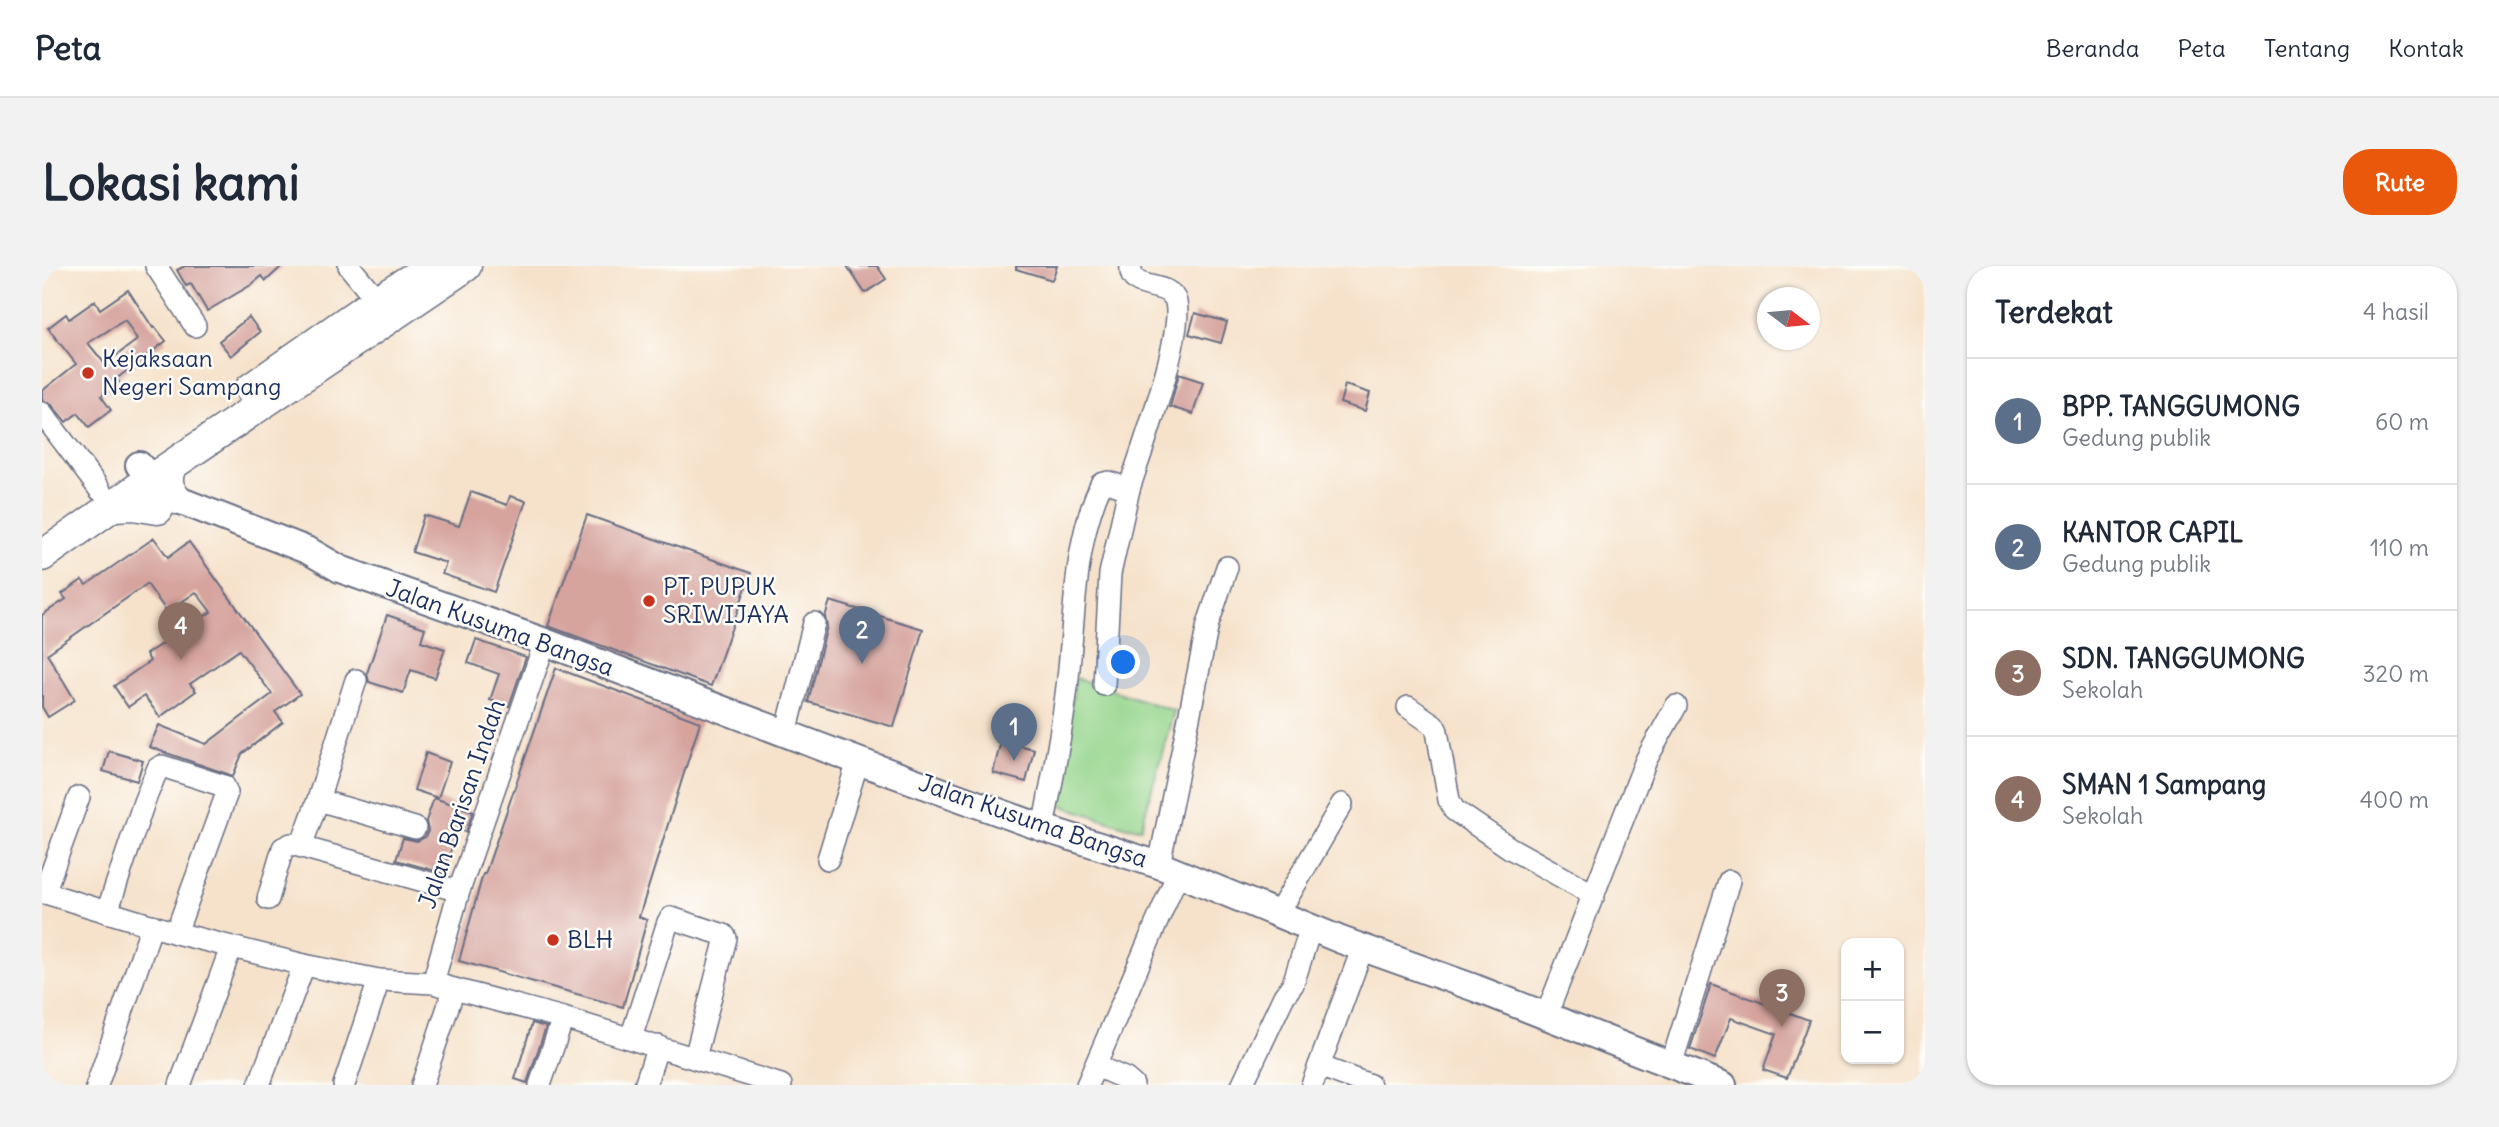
<!DOCTYPE html>
<html lang="id">
<meta charset="utf-8">
<style>
body{margin:0;font-family:Delius,sans-serif;background:#f2f2f3;color:#1f2937}
.controls{position:absolute;right:21px;bottom:21px;display:grid;overflow:hidden;border-radius:14px;box-shadow:0 2px 5px #0004}
.controls button{width:63px;height:63px;display:grid;place-items:center;padding:0;border:0;border-bottom:2px solid #e0e1e3;background:#fff;color:#1f2937;font:35px sans-serif}
.compass{position:absolute;left:1715px;top:21px;width:63px;height:63px;border-radius:50%;background:#fff;box-shadow:0 2px 5px #0004;rotate:106deg}
.you{position:absolute;left:1082px;top:397px;width:24px;height:24px;margin:-18px;border:5px solid #fff;border-radius:50%;background:#1a73e8;box-shadow:0 0 0 10px #1a73e833}
.badge{display:grid;place-items:center;width:46px;height:46px;border-radius:50%;background:#ea580c;color:#fff;font-size:23px;font-weight:700}
.pin{position:absolute;translate:-50% -58px;filter:drop-shadow(0 2px 4px #0008)}
.pin::after{content:'';position:absolute;top:37px;width:24px;height:21px;background:inherit;clip-path:polygon(0 0,100% 0,50% 100%)}
.list{margin:0;padding:0;list-style:none}
h2{display:flex;justify-content:space-between;align-items:center;height:91px;margin:0;padding:0 28px;font-size:30px}
h2 small{font-size:23px;font-weight:400;color:#747a83}
.list li{display:grid;grid-template-columns:46px 1fr auto;gap:21px;align-items:center;box-sizing:border-box;height:126px;padding:0 28px;border-top:2px solid #e0e1e3}
.list b{display:block;font-size:26px;white-space:nowrap}
.list p{margin:0;font-size:23px;white-space:nowrap;color:#747a83}
.list em{font-size:23px;font-style:normal;color:#747a83}
.map{position:relative;flex:none;width:1883px;height:819px;overflow:hidden;border-radius:28px}
header{display:flex;align-items:center;gap:42px;box-sizing:border-box;height:98px;padding:0 35px;background:#fff;border-bottom:2px solid #e0e1e3}
header strong{font-size:33px}
nav{display:flex;gap:38px;margin-inline-start:auto;font-size:24px}
.intro{display:flex;align-items:center;justify-content:space-between;box-sizing:border-box;height:168px;padding:0 42px}
h1{margin:0;font-size:49px}
.button{padding:18px 32px;border-radius:28px;background:#ea580c;color:#fff;font-size:24px;font-weight:700}
main{display:flex;gap:42px;padding:0 42px}
aside{flex:1;background:#fff;border-radius:28px;box-shadow:0 2px 5px #0004}
.map>svg:first-child{display:block}
</style>
<header>
<strong>Peta</strong>
<nav><a>Beranda</a><a>Peta</a><a>Tentang</a><a>Kontak</a></nav>
</header>
<div class="intro"><h1>Lokasi kami</h1><a class="button">Rute</a></div>
<main>
<div class="map">
<svg width="1883" height="819" viewBox="0 0 1883 819">
<rect width="100%" height="100%" fill="#fdfcf7"/>
<filter id="ink" filterUnits="userSpaceOnUse"><feTurbulence type="fractalNoise" baseFrequency=".0143" numOctaves="2"/><feDisplacementMap in="SourceGraphic" scale="14" xChannelSelector="R" yChannelSelector="G"/><feConvolveMatrix kernelMatrix="1 2 1 2 8 2 1 2 1" color-interpolation-filters="sRGB"/></filter>
<filter id="wash" filterUnits="userSpaceOnUse"><feTurbulence type="fractalNoise" baseFrequency=".00686" numOctaves="4" result="noise"/><feDisplacementMap in="SourceGraphic" scale="28" xChannelSelector="R" yChannelSelector="G"/><feGaussianBlur stdDeviation="1.57" result="paint"/><feColorMatrix in="noise" values="0 0 0 0 0 0 0 0 0 0 0 0 0 0 0 0 0 1.4 0 .05"/><feComposite in="paint" operator="in"/></filter>
<g filter="url(#wash)">
<rect width="100%" height="100%" fill="#f6e2cb"/>
<path fill="#95d58c" stroke="#588275" stroke-width="2" d="M1034,412L1132,445L1099,562L1086,561L1012,537Z"/>
<g id="blocks">
<g fill="#d6a39d" fill-rule="evenodd">
<path d="M143,0H240L224,15L220,10L209,19L165,45L149,18L144,20L135,4Z"/>
<path d="M805,0H835L844,13L823,27Z"/>
<path d="M974,0H1015L1010,14L974,3Z"/>
<path d="M86,24L111,62L113,61L124,75L74,113L77,116L59,130L69,144L47,161L36,147L24,156L10,139L0,134V125L34,98L6,62L24,48L27,53L53,35L58,43ZM83,54L95,74L63,98L46,77Z"/>
<path d="M1153,47L1185,56L1179,77L1147,68Z"/>
<path d="M207,51L218,66L189,90L177,75Z"/>
<path d="M1137,108L1161,116L1151,148L1128,141Z"/>
<path d="M1303,119L1328,127L1323,145L1298,137Z"/>
<path d="M429,226L465,239L468,230L484,235L452,326L400,308L404,297L370,286L382,249L417,260Z"/>
<path d="M545,249L709,307L669,420L506,360Z"/>
<path d="M112,272L126,291L147,276L258,428L233,446L241,456L200,488L191,510L107,481L117,459L164,478L230,428L197,384L148,418L154,425L118,451L102,430L86,441L72,420L108,395L104,388L169,346L154,326L125,346L105,318L5,388L33,434L6,451L0,441V349L24,333L20,328L40,314L44,319Z"/>
<path d="M788,335L881,363L852,461L766,436L785,360L783,351Z"/>
<path d="M345,349L383,362L379,375L403,383L393,412L369,404L361,427L327,416L325,407Z"/>
<path d="M434,374L484,391L467,440L448,434L457,408L426,397Z"/>
<path d="M514,402L658,456L597,651L605,654L581,741L417,695L441,608H443Z"/>
<path d="M959,475L992,483L984,516L951,507Z"/>
<path d="M67,485L101,495L95,515L61,505Z"/>
<path d="M384,487L408,496L396,532L372,524Z"/>
<path d="M392,532L431,545L424,566L416,563L401,607L354,594L361,572L375,575L383,571L386,565L384,555Z"/>
<path d="M1669,718L1767,754L1745,812L1721,804L1734,768L1689,752L1673,793L1648,783Z"/>
<path d="M490,757L504,761L485,817L473,813Z"/>
</g>
</g>
</g>
<g filter="url(#ink)">
<use href="#blocks" fill-opacity="0" stroke="#686e84" stroke-width="2"/>
<g fill="none" stroke-linecap="round" stroke-linejoin="round">
<defs>
<g id="minor">
<path d="M114,0L153,60"/>
<path d="M307,0L335,34"/>
<path d="M0,147L58,224"/>
<path d="M1062,419L1068,308L1087,223"/>
<path d="M1366,441L1392,459L1395,465L1407,534L1412,544L1468,582L1552,629"/>
<path d="M744,467L772,357"/>
<path d="M276,534L314,414"/>
<path d="M1001,562C1011,509 1022,456 1027,402C1033,341 1033,275 1059,218L1066,216L1087,223C1099,186 1142,69 1134,36C1128,13 1086,28 1089,0"/>
<path d="M259,580L276,534L373,562"/>
<path d="M786,593L816,495"/>
<path d="M1117,599L1166,358L1185,301"/>
<path d="M0,626L134,667L262,699L337,714L391,717L412,723L521,752L739,819"/>
<path d="M2,627L37,531"/>
<path d="M226,633L241,582L249,578L417,625"/>
<path d="M65,646L102,536L116,502L120,500L182,520L185,527L134,667"/>
<path d="M1236,648L1300,538"/>
<path d="M391,717L417,625L503,376"/>
<path d="M1504,750L1604,494L1634,440"/>
<path d="M589,772L626,656L629,652L682,669L684,672L653,792"/>
<path d="M1629,799L1687,615"/>
<path d="M1054,800L1084,813L1091,819"/>
<path d="M1277,800L1328,819"/>
<path d="M55,819L110,659"/>
<path d="M138,819L189,682"/>
<path d="M217,819L262,699"/>
<path d="M302,819L337,714"/>
<path d="M380,819L412,723"/>
<path d="M498,819L521,752"/>
<path d="M603,819L616,780"/>
<path d="M1045,819L1136,607"/>
<path d="M1200,819L1242,730L1251,718L1269,661"/>
<path d="M1270,819L1321,681"/>
</g>
<path id="major" d="M97,199L116,221L134,233L267,285L298,303L503,376L816,495L1001,562L1117,599L1299,674L1433,722L1681,819"/>
<g id="highway">
<path d="M208,123L335,34L390,0"/>
<path d="M129,201C123,214 126,222 134,233"/>
<path d="M71,240L91,239L116,243"/>
<path d="M0,290L96,222L424,0"/>
</g>
</defs>
<use href="#minor" stroke="#686e84" stroke-width="24"/>
<use href="#major" stroke="#686e84" stroke-width="30"/>
<use href="#highway" stroke="#686e84" stroke-width="33"/>
<use href="#minor" stroke="#fff" stroke-width="21"/>
<use href="#major" stroke="#fff" stroke-width="26"/>
<use href="#highway" stroke="#fff" stroke-width="30"/>
</g>
</g>
<g fill="#c8321e" stroke="#fdfcf7" stroke-width="2.5">
<circle cx="46" cy="107" r="7"/>
<circle cx="607" cy="335" r="7"/>
<circle cx="511" cy="674" r="7"/>
</g>
<g text-anchor="middle" stroke-width="5" stroke-linejoin="round" paint-order="stroke">
<g font-size="24" fill="#1b2f5e" stroke="#fdfcf7" text-anchor="start">
<text x="60" y="101">Kejaksaan<tspan x="60" dy="28">Negeri Sampang</tspan></text>
<text x="621" y="329">PT. PUPUK<tspan x="621" dy="28">SRIWIJAYA</tspan></text>
<text x="525" y="682">BLH</text>
</g>
<g font-size="24" fill="#1b2f5e" stroke="#fdfcf7">
<text transform="translate(458 362) rotate(20)" y="8">Jalan Kusuma Bangsa</text>
<text transform="translate(420 538) rotate(-71)" y="8">Jalan Barisan Indah</text>
<text transform="translate(991 555) rotate(19)" y="8">Jalan Kusuma Bangsa</text>
</g>
</g>
</svg>
<div class="controls">
<button>+</button>
<button>−</button>
</div>
<svg class="compass" viewBox="-18 -18 36 36"><path d="M0-13l5 13h-10z" fill="#e53935"/><path d="M0 13l5-13h-10z" fill="#747a83"/></svg>
<div class="you"></div>
<div class="pin badge" style="left:972px;top:495px;background:#5c6f8a">1</div>
<div class="pin badge" style="left:820px;top:398px;background:#5c6f8a">2</div>
<div class="pin badge" style="left:1740px;top:761px;background:#8d6e63">3</div>
<div class="pin badge" style="left:139px;top:394px;background:#8d6e63">4</div>
</div>
<aside>
<h2>Terdekat<small>4 hasil</small></h2>
<ul class="list">
<li><span class="badge" style="background:#5c6f8a">1</span><div><b>BPP. TANGGUMONG</b><p>Gedung publik</p></div><em>60 m</em></li>
<li><span class="badge" style="background:#5c6f8a">2</span><div><b>KANTOR CAPIL</b><p>Gedung publik</p></div><em>110 m</em></li>
<li><span class="badge" style="background:#8d6e63">3</span><div><b>SDN. TANGGUMONG</b><p>Sekolah</p></div><em>320 m</em></li>
<li><span class="badge" style="background:#8d6e63">4</span><div><b>SMAN 1 Sampang</b><p>Sekolah</p></div><em>400 m</em></li>
</ul>
</aside>
</main>
